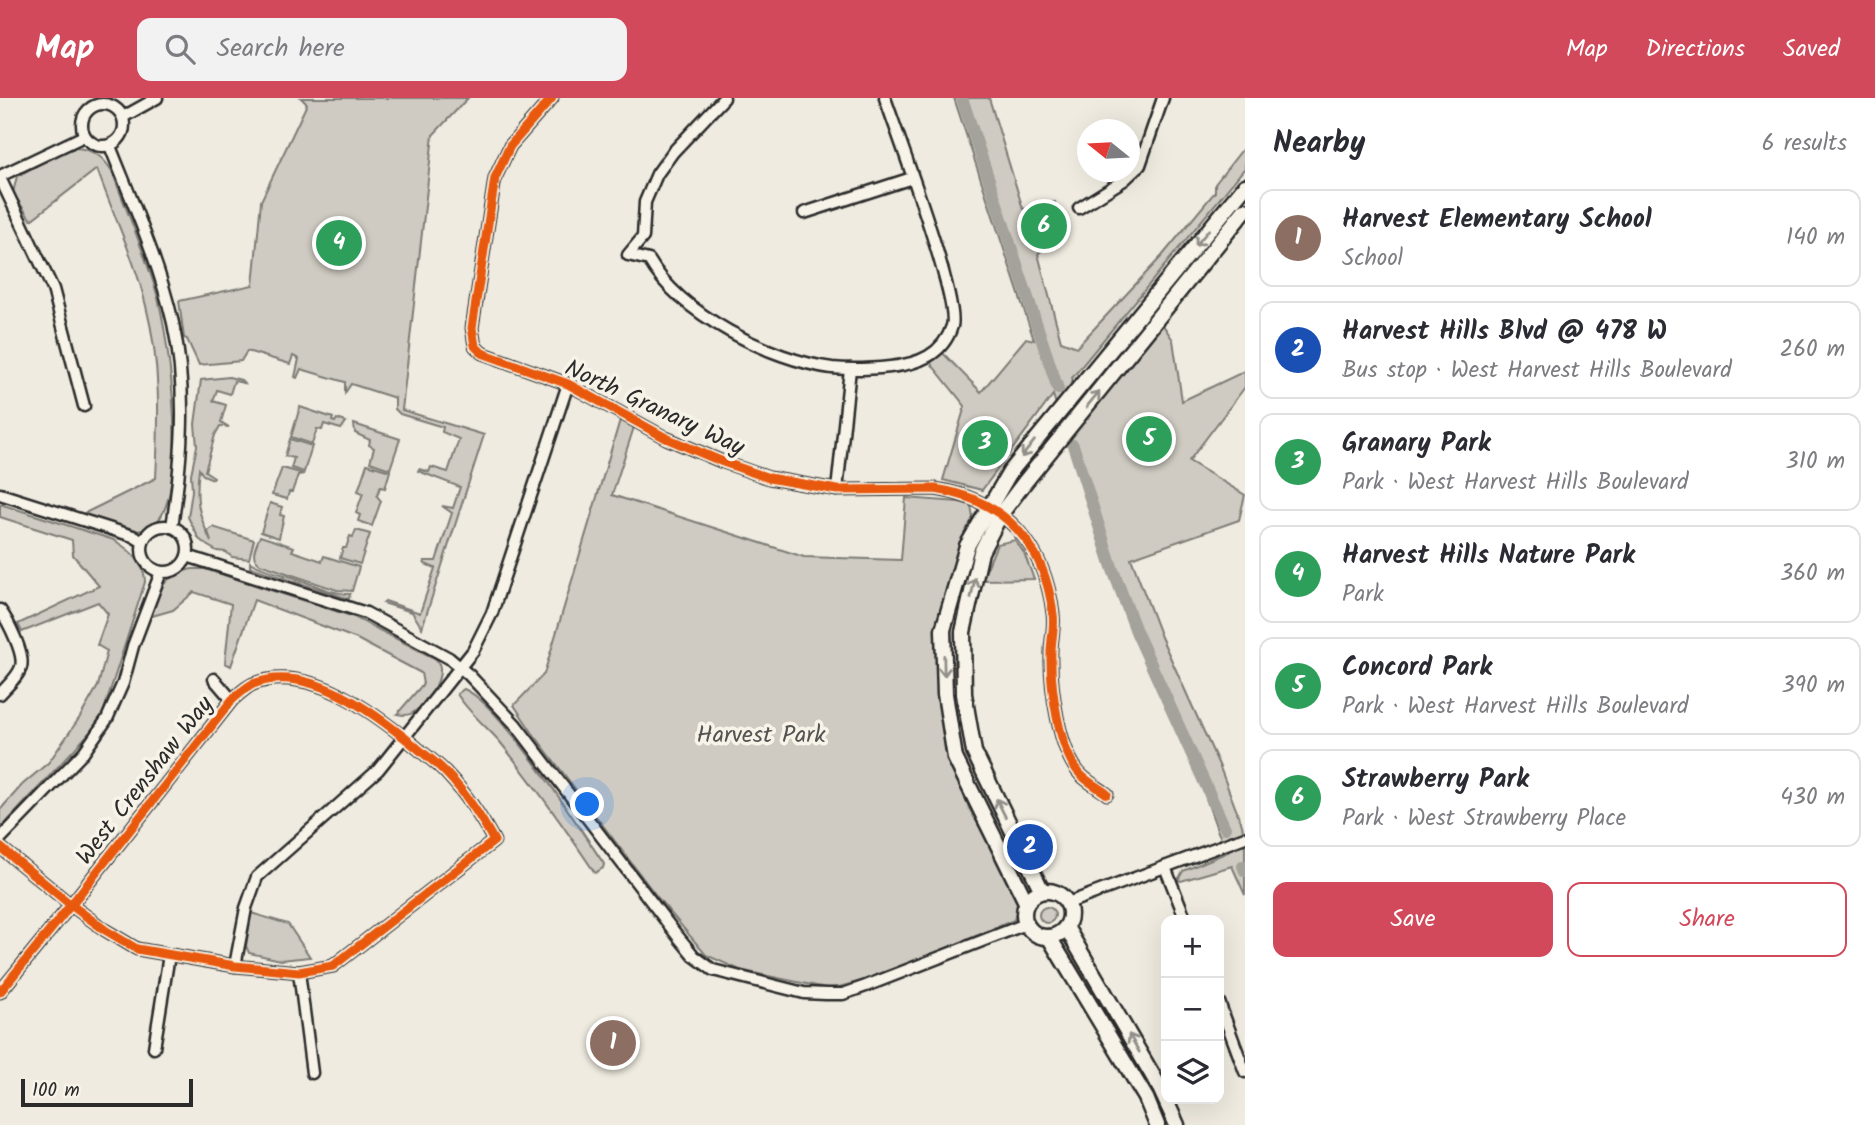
<!DOCTYPE html>
<meta charset="utf-8">
<style>
body{margin:0;font-family:Kalam,sans-serif;background:#f2f2f3;color:#2b2b33}
.controls{position:absolute;right:21px;bottom:21px;display:grid;overflow:hidden;border-radius:14px;box-shadow:0 7px 28px #0002}
.controls button{width:63px;height:63px;display:grid;place-items:center;padding:0;border:0;border-bottom:2px solid #e1e1e2;background:#fff;color:#2b2b33;font:35px sans-serif}
.compass{position:absolute;left:1077px;top:21px;width:63px;height:63px;border-radius:50%;background:#fff;box-shadow:0 7px 28px #0002;rotate:288deg}
.scale{position:absolute;left:21px;bottom:18px;width:172px;box-sizing:border-box;padding-left:7px;border:4px solid #2b2b2b;border-top:0;font-size:19px;line-height:24px;white-space:nowrap;color:#2b2b2b;-webkit-text-stroke:5px #f7f3e8;paint-order:stroke}
.you{position:absolute;left:588px;top:707px;width:24px;height:24px;margin:-18px;border:5px solid #fff;border-radius:50%;background:#1a73e8;box-shadow:0 0 0 10px #1a73e833}
.badge{display:grid;place-items:center;width:46px;height:46px;border-radius:50%;background:#d1495b;color:#fff;font-size:23px;font-weight:700}
.pin{position:absolute;translate:-50% -50%;border:4px solid #fff;box-shadow:0 2px 7px #0006}
.list{margin:0;padding:0;list-style:none}
h2{display:flex;justify-content:space-between;align-items:center;height:91px;margin:0;padding:0 28px;font-size:30px}
h2 small{font-size:23px;font-weight:400;color:#7c7c81}
.list li{display:grid;grid-template-columns:46px 1fr auto;gap:21px;align-items:center;box-sizing:border-box;height:98px;margin:0 14px 14px;padding:0 14px;border:2px solid #e1e1e2;border-radius:14px}
.list b{display:block;font-size:26px;white-space:nowrap}
.list p{margin:0;font-size:23px;white-space:nowrap;color:#7c7c81}
.list em{font-size:23px;font-style:normal;color:#7c7c81}
.actions{display:flex;gap:14px;padding:21px 28px}
.actions a{flex:1;padding:16px 0;border:2px solid #d1495b;border-radius:14px;text-align:center;font-size:24px;color:#d1495b}
.actions .main{background:#d1495b;color:#fff}
.icon{flex:none;width:38px;height:38px;fill:none;stroke:currentColor;stroke-width:2;stroke-linecap:round;stroke-linejoin:round}
.map{position:relative;flex:none;width:1245px;height:1027px;overflow:hidden}
header{display:flex;align-items:center;gap:42px;box-sizing:border-box;height:98px;padding:0 35px;background:#d1495b;color:#fff}
header strong{font-size:33px}
nav{display:flex;gap:38px;margin-inline-start:auto;font-size:24px}
.search{width:490px;height:63px;background:#f2f2f3;display:flex;align-items:center;gap:18px;box-sizing:border-box;padding:0 24px;border-radius:14px;color:#7c7c81;font-size:26px}
main{display:flex}
aside{flex:1;background:#fff}
.map>svg:first-child{display:block}
</style>
<header>
<strong>Map</strong>
<div class="search"><svg class="icon" aria-label="search" viewBox="0 0 24 24"><circle cx="10" cy="10" r="6"/><path d="M15 15l6 6"/></svg>Search here</div>
<nav><a>Map</a><a>Directions</a><a>Saved</a></nav>
</header>
<main>
<div class="map">
<svg width="1245" height="1027" viewBox="0 0 1245 1027">
<rect width="100%" height="100%" fill="#efebe0"/>
<filter id="ink" filterUnits="userSpaceOnUse"><feTurbulence type="fractalNoise" baseFrequency=".0143" numOctaves="2"/><feDisplacementMap in="SourceGraphic" scale="14" xChannelSelector="R" yChannelSelector="G"/><feConvolveMatrix kernelMatrix="1 2 1 2 8 2 1 2 1" color-interpolation-filters="sRGB"/></filter>
<g filter="url(#ink)">
<g fill="#cfcbc2" stroke="#7d7b76" stroke-width="2">
<path d="M301,0H468L433,37L402,312L484,337L422,530L412,514L383,505L385,503L420,515L435,470L425,466L424,463H436L452,415L442,408L453,410L460,389L418,373L419,371L429,374L431,369L448,374L459,341L442,334L443,329L400,316L395,311V300L351,286L345,295V284L301,271L297,280L295,279L299,261L293,258L290,266L247,253L241,263L199,267L187,241L184,240L179,203L253,187L261,103L307,6Z"/>
<path d="M954,0H989L1023,111L1055,104C1054,116 1054,122 1062,131L1038,156L1061,243L1077,249L1162,158L1215,94V86L1245,48V70L1072,280L1086,318L1163,227L1173,242L1182,303L1245,273V289L1189,363L1245,397L1239,422L1131,460L1161,539L1219,667L1242,727L1245,741V797L1232,768L1181,783L1178,782L1183,773L1228,754L1218,734L1203,692L1132,536L1106,466L1053,297L982,392L943,382L965,308L929,263L942,254L981,294L1026,240L1034,242Z"/>
<path d="M77,50C94,52 103,59 112,73C126,112 144,152 156,193C168,233 194,408 149,430C129,440 102,424 83,416L156,380C159,321 161,267 146,208C135,161 113,117 97,71L31,122L13,95L17,78L66,52Z"/>
<path d="M229,279L241,282L244,285L234,283L230,296L217,292L213,303L226,307L221,324L229,329L220,328L215,337L205,373L214,379L213,381L203,377L199,371C195,403 198,415 211,444L208,433L213,429L254,442L249,461L232,459L226,454L217,453L208,448L199,441L188,419L192,393L191,376L197,348L195,326L201,282Z"/>
<path d="M300,309L333,320L332,323L335,324L337,321L346,324L341,331L324,326L322,332L317,331L312,346L291,339Z"/>
<path d="M620,322L635,326L612,397L804,459L901,462L906,400L959,404L971,407L973,420L953,474L938,539L939,605L950,658L969,710L1010,782L1018,806L1014,822L877,879L831,891L740,872L706,857L658,800L532,634L514,607L544,576Z"/>
<path d="M354,326L400,341L390,371L370,364L374,350L369,347L370,342L355,335Z"/>
<path d="M290,341L312,348L304,374L291,370L294,360L285,358Z"/>
<path d="M367,366L390,373L385,390L380,389L377,398L381,403L372,428L358,423L360,417L356,415L363,395L358,393Z"/>
<path d="M282,370L304,376L298,377L292,394H289L287,401L272,397Z"/>
<path d="M270,405L282,409L280,417L284,418L279,440L261,434Z"/>
<path d="M0,406L114,442C130,452 145,464 145,484L102,618L93,631L3,728H0V712L22,687L49,664L80,619L98,588L107,553L97,547L108,516L98,504L22,534L18,526L99,488L73,457L72,442L0,419Z"/>
<path d="M356,432L370,436L360,466L340,460L343,450H346L350,438L353,439Z"/>
<path d="M260,438L294,449L292,453L322,463L324,458L359,469L352,493L337,492L260,466C249,459 256,448 260,438Z"/>
<path d="M1015,442L1024,455L1034,481L982,482L997,446Z"/>
<path d="M250,464C263,472 278,475 292,479C312,485 330,496 350,496L349,501L250,469Z"/>
<path d="M192,471H205L354,519L436,561C449,576 427,605 414,614C409,618 403,617 397,616L423,586L421,575L357,541L254,502L231,568L225,565L231,506L194,494L173,512L152,518C159,492 162,477 192,471Z"/>
<path d="M464,591C500,605 579,729 604,766L603,770L595,775C565,730 534,686 500,644C486,628 468,614 457,596Z"/>
<circle cx="1047" cy="817" r="8"/>
<path d="M251,815L288,826L310,859L281,862L249,855L246,848Z"/>
</g>
<g fill="none" stroke-linecap="round" stroke-linejoin="round">
<g stroke="#a4a29a" stroke-width="12">
<path d="M962,0L1058,291"/>
<path d="M1073,347L1113,472L1136,533L1225,730"/>
<path d="M1243,768L1245,773"/>
</g>
<defs>
<g id="street">
<path d="M552,0L510,48L495,80L472,230L475,248L482,255L568,286L666,340L723,364L769,380L837,392L935,391C1006,402 1045,447 1053,516C1055,528 1051,542 1051,554C1050,586 1058,653 1081,677C1088,684 1099,690 1107,696"/>
<path d="M724,0L673,54L657,76L645,104L643,139L628,157L649,162C680,216 771,262 832,270C851,272 871,271 890,269C918,266 943,257 952,228C960,203 897,35 885,0"/>
<circle cx="103" cy="27" r="21"/>
<path d="M123,19L157,0"/>
<path d="M110,48C133,106 159,164 173,225C188,293 182,361 172,429"/>
<path d="M0,78L84,38"/>
<path d="M0,80L53,191L84,308"/>
<path d="M1079,110L1124,82L1140,67L1163,0"/>
<path d="M804,115L912,80"/>
<path d="M837,392L850,271"/>
<path d="M0,396L133,438L143,444"/>
<circle cx="165" cy="451" r="23"/>
<path d="M187,458L366,515L449,560L469,577L516,627L676,836L694,858L713,872L804,895L826,896H843L866,888L1026,826"/>
<path d="M0,512C8,523 25,556 21,569C18,579 7,588 0,596"/>
<path d="M214,581L232,602"/>
<path d="M0,741L84,654L107,621L123,585L133,548L161,474"/>
<path d="M0,749L71,807L105,832L137,851L235,868L299,874L333,868L494,743C481,719 467,697 448,677C439,666 426,658 416,649C376,616 309,564 253,586C246,589 238,597 232,602L78,798L61,819L0,894"/>
<path d="M1165,769L1186,822"/>
<path d="M1068,805L1245,739"/>
<path d="M235,868L246,810L257,779L378,672L473,553L492,515L568,286"/>
<path d="M299,874L312,975"/>
<path d="M1219,904L1245,974"/>
<path d="M154,950L169,857"/>
</g>
<g id="secondary">
<circle cx="1047" cy="816" r="23"/>
<path d="M1042,793L974,654L964,596L963,534L981,454L1000,417L1024,385L1245,112"/>
<path d="M1026,804L955,660L945,596L943,532L967,448L1010,374L1245,88"/>
<path d="M1066,829L1160,990L1177,1027"/>
<path d="M1049,839L1146,1000L1157,1027"/>
</g>
</defs>
<use href="#street" stroke="#2b2b2b" stroke-width="15"/>
<use href="#secondary" stroke="#2b2b2b" stroke-width="19"/>
<use href="#street" stroke="#f7f3e8" stroke-width="10"/>
<use href="#secondary" stroke="#f7f3e8" stroke-width="14"/>
<defs>
<g id="cycleway">
<path d="M552,0L510,48L495,80L472,230L475,248L482,255L568,286L666,340L723,364L769,380L837,392L935,391C1006,402 1045,447 1053,516C1055,528 1051,542 1051,554C1050,586 1058,653 1081,677C1088,684 1099,690 1107,696"/>
<path d="M0,749L71,807L105,832L137,851L235,868L299,874L333,868L494,743C481,719 467,697 448,677C439,666 426,658 416,649C376,616 309,564 253,586C246,589 238,597 232,602L78,798L61,819L0,894"/>
</g>
</defs>
<use href="#cycleway" stroke="#f7f3e8" stroke-width="13"/>
<use href="#cycleway" stroke="#e8590c" stroke-width="9"/>
</g>
<defs><path id="oneway-shaft" d="M-6 0H5M1.5-3L5.5 0L1.5 3" fill="none" stroke-width="1.6" stroke-linecap="round" stroke-linejoin="round" transform="scale(1.75)"/></defs>
<g stroke="#918f8a">
<use href="#oneway-shaft" transform="translate(1202 140) rotate(129)"/>
<use href="#oneway-shaft" transform="translate(1093 301) rotate(-51)"/>
<use href="#oneway-shaft" transform="translate(1028 351) rotate(128)"/>
<use href="#oneway-shaft" transform="translate(973 490) rotate(-78)"/>
<use href="#oneway-shaft" transform="translate(944 568) rotate(89)"/>
<use href="#oneway-shaft" transform="translate(1001 710) rotate(-116)"/>
<use href="#oneway-shaft" transform="translate(1134 945) rotate(-120)"/>
</g>
</g>
<g text-anchor="middle" stroke-width="7" stroke-linejoin="round" paint-order="stroke">
<g font-size="24" fill="#2b2b2b" stroke="#f7f3e8">
<text transform="translate(655 309) rotate(25)" y="8">North Granary Way</text>
<text transform="translate(144 682) rotate(-52)" y="8">West Crenshaw Way</text>
</g>
<g font-size="24" fill="#545351" stroke="#f7f3e8">
<text x="761" y="644">Harvest Park</text>
</g>
</g>
</svg>
<div class="controls">
<button>+</button>
<button>−</button>
<button><svg class="icon" aria-label="layers" viewBox="0 0 24 24"><path d="M12 4l9 5-9 5-9-5zM3 14l9 5 9-5"/></svg></button>
</div>
<svg class="compass" viewBox="-18 -18 36 36"><path d="M0-13l5 13h-10z" fill="#e53935"/><path d="M0 13l5-13h-10z" fill="#7c7c81"/></svg>
<div class="scale">100 m</div>
<div class="you"></div>
<div class="pin badge" style="left:613px;top:945px;background:#8d6e63">1</div>
<div class="pin badge" style="left:1030px;top:749px;background:#1a4fb4">2</div>
<div class="pin badge" style="left:985px;top:345px;background:#2e9e5b">3</div>
<div class="pin badge" style="left:339px;top:145px;background:#2e9e5b">4</div>
<div class="pin badge" style="left:1149px;top:341px;background:#2e9e5b">5</div>
<div class="pin badge" style="left:1044px;top:128px;background:#2e9e5b">6</div>
</div>
<aside>
<h2>Nearby<small>6 results</small></h2>
<ul class="list">
<li><span class="badge" style="background:#8d6e63">1</span><div><b>Harvest Elementary School</b><p>School</p></div><em>140 m</em></li>
<li><span class="badge" style="background:#1a4fb4">2</span><div><b>Harvest Hills Blvd @ 478 W</b><p>Bus stop · West Harvest Hills Boulevard</p></div><em>260 m</em></li>
<li><span class="badge" style="background:#2e9e5b">3</span><div><b>Granary Park</b><p>Park · West Harvest Hills Boulevard</p></div><em>310 m</em></li>
<li><span class="badge" style="background:#2e9e5b">4</span><div><b>Harvest Hills Nature Park</b><p>Park</p></div><em>360 m</em></li>
<li><span class="badge" style="background:#2e9e5b">5</span><div><b>Concord Park</b><p>Park · West Harvest Hills Boulevard</p></div><em>390 m</em></li>
<li><span class="badge" style="background:#2e9e5b">6</span><div><b>Strawberry Park</b><p>Park · West Strawberry Place</p></div><em>430 m</em></li>
</ul>
<div class="actions"><a class="main">Save</a><a>Share</a></div>
</aside>
</main>
